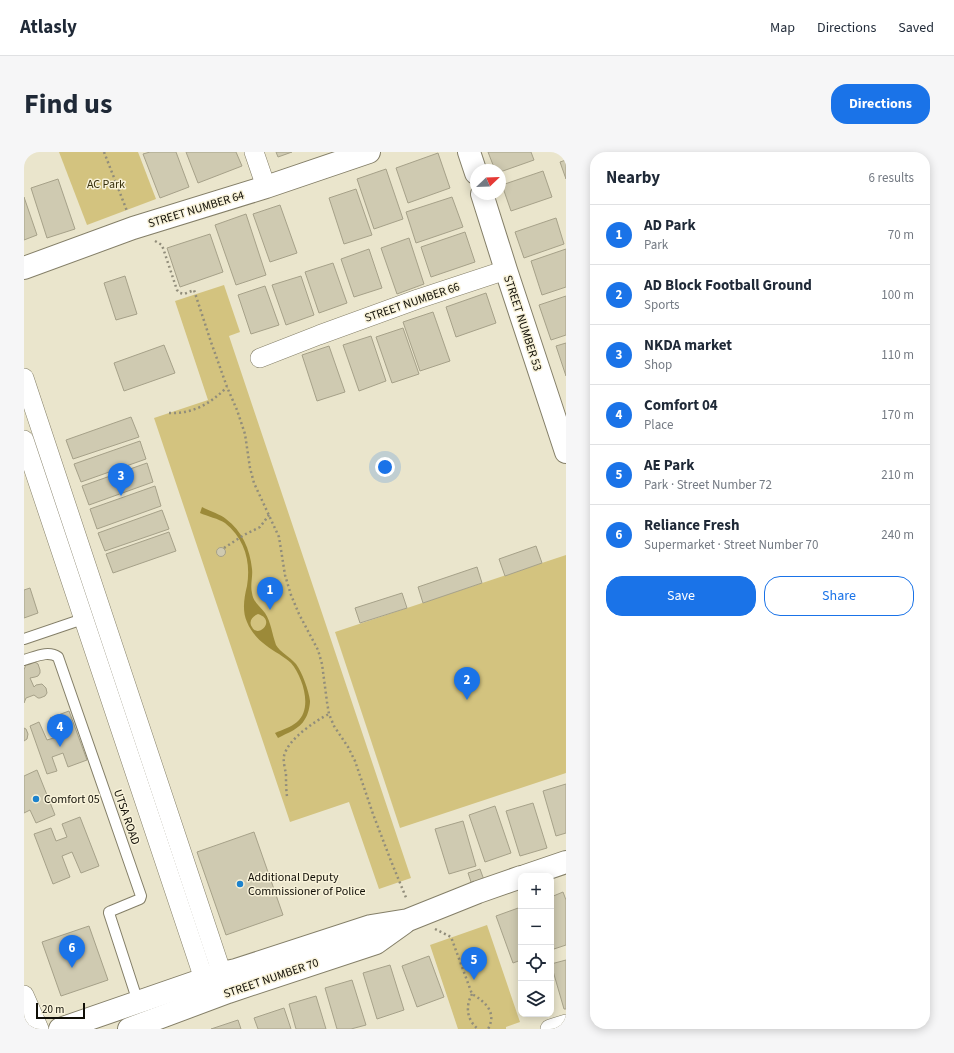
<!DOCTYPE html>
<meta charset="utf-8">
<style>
body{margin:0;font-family:"Source Sans 3",sans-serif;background:#f6f6f7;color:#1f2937}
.controls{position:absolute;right:12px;bottom:12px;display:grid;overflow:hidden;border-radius:8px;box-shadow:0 2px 10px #0003}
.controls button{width:36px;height:36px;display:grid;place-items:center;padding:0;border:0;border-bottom:1px solid #e0e1e3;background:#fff;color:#1f2937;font:20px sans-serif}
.compass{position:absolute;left:446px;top:12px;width:36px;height:36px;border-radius:50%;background:#fff;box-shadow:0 2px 10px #0003;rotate:67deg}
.scale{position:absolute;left:12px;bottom:10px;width:49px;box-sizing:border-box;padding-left:4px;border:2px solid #100e06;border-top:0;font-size:11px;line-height:14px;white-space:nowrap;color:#100e06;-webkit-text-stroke:3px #f8f2d9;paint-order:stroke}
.you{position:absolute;left:361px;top:315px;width:14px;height:14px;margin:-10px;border:3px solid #fff;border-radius:50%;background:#1a73e8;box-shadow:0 0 0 6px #1a73e833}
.badge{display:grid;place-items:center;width:26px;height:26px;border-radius:50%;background:#1a73e8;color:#fff;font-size:13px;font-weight:700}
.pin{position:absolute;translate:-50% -33px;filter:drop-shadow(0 1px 2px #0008)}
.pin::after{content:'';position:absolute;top:21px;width:14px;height:12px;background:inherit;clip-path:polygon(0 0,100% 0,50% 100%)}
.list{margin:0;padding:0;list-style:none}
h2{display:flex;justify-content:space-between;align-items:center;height:52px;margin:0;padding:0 16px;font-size:17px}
h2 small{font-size:13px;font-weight:400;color:#747a83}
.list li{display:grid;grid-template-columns:26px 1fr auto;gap:12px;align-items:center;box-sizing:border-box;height:60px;padding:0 16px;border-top:1px solid #e0e1e3}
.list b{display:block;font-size:15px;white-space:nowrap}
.list p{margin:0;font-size:13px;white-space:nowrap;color:#747a83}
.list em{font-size:13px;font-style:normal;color:#747a83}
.actions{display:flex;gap:8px;padding:12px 16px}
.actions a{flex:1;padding:9px 0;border:1px solid #1a73e8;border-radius:16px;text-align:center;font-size:14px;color:#1a73e8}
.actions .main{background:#1a73e8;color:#fff}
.icon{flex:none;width:22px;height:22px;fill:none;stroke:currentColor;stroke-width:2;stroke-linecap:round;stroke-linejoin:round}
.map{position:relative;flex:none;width:542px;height:877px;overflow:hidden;border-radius:16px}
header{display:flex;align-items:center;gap:24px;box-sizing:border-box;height:56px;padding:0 20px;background:#fff;border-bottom:1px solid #e0e1e3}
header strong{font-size:19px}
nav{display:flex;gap:22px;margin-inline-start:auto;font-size:14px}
.intro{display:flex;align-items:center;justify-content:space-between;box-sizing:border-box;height:96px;padding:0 24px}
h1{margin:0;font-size:28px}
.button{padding:10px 18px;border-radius:16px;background:#1a73e8;color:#fff;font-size:14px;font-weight:700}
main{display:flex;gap:24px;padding:0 24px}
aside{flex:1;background:#fff;border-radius:16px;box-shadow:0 2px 10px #0003}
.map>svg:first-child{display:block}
</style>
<header>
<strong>Atlasly</strong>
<nav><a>Map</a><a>Directions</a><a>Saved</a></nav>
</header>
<div class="intro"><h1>Find us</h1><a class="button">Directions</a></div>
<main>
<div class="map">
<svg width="542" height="877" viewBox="0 0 542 877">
<rect width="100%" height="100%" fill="#eae5cc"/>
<g fill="#d3c37f">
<path d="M35,0H114L132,47L63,73Z"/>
<path d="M200,133L216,180L205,184L387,726L355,737L325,650L266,670L130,266L184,248L151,149Z"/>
<path d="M542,403V621L376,676L311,480Z"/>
<path d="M463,773L496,870L482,875V877H434L406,793Z"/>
</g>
<path fill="#9c8a39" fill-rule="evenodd" d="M178,355C185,359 196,362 202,367C218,379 226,397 228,417C229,425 226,433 228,441C229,450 236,454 241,461C247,470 248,482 252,493C256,500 266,505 272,512C278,520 285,539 286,549C286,554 284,563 281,567C276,577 263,581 254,586L251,581C258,578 267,575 273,570C289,557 279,525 267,511C264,508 259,505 255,502C242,494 229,485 223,470C218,459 220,446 223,434C227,410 221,387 201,371C195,367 183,364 176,361ZM234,462C253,468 234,487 228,475C224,469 229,464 234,462Z"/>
<g fill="#cfcab1" stroke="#a6a189">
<path d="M126,0H152L165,35L136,46L119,2Z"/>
<path d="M162,0H212L218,14L174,31Z"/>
<path d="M252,0H268L254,5Z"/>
<path d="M464,0H507L510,8L476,20V18H471Z"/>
<path d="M414,1L426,36L384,51L372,16Z"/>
<path d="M542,8V27L536,10Z"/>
<path d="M362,17L379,67L350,77L333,27Z"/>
<path d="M519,19L528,45L487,59L478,33Z"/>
<path d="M34,27L51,77L23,86L7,36Z"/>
<path d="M332,37L348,83L320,92L305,46Z"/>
<path d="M0,45L13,83L0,88Z"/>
<path d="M428,45L439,75L392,91L382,60Z"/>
<path d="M256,53L273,101L246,110L229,62Z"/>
<path d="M222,62L242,123L212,133L191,73Z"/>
<path d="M532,66L540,92L500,106L491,80Z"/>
<path d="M441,80L451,110L407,125L397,95Z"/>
<path d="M186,82L199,120L156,135L143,96Z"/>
<path d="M385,86L400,132L373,142L357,96Z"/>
<path d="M345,97L358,136L330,145L317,107Z"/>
<path d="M542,97V135L518,143L507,109Z"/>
<path d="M309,111L323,151L295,161L281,120Z"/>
<path d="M101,124L113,162L92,168L80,131Z"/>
<path d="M277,124L290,163L262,173L248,133Z"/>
<path d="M241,134L255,173L227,182L214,143Z"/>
<path d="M462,141L472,171L432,185L422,155Z"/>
<path d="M542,144V183L527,188L515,153Z"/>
<path d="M409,160L426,209L396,219L379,170Z"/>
<path d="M379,176L395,222L368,231L352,185Z"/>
<path d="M347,184L362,229L335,239L319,193Z"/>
<path d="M542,191V224L532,194Z"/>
<path d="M140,193L151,221L100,239L90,211Z"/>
<path d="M305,194L321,240L293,249L278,203Z"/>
<path d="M107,265L115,285L49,307L42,288Z"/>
<path d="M116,289L122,307L57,330L50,312Z"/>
<path d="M123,311L129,330L65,353L58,334Z"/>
<path d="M131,334L137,354L73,377L66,357Z"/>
<path d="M138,358L145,377L81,399L74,381Z"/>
<path d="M145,380L152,399L89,421L82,402Z"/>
<path d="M512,394L518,411L481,424L475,407Z"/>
<circle cx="197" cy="400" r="4.5"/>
<path d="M453,415L458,431L399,451L394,435Z"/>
<path d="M6,436L14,461L0,466V438Z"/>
<path d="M378,441L383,456L336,471L331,456Z"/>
<path d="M8,510H11L14,512L16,518V521L14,524L11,525L6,526L10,535L12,533L18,532L22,536L23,541L21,544L16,546H14L10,543L2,546L0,551V518L2,512Z"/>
<path d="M45,559L63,608L44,615L39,601L28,605L33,619L23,622L6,574L15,570L23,588L33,585L26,566Z"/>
<path d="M0,576L2,577L4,582L3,587L0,589Z"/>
<path d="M13,618L31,663L12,671L6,658L0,661V624Z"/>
<path d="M542,632V681L532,684L519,639Z"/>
<path d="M509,651L523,696L496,704L482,659Z"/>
<path d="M471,654L487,701L461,710L445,663Z"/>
<path d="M56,665L75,714L57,721L48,700L38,704L46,725L29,732L10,682L27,676L32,689L43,685L38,672Z"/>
<path d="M439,669L452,714L425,722L411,677Z"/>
<path d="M230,680L259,763L202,783L173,700Z"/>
<path d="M456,717L460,728L448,733L444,721Z"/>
<path d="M539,740L542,748V793L530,797L527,790V745Z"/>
<path d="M497,755V808L489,811L472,764Z"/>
<path d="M65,774L84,828L37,844L18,790Z"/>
<path d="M405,804L420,845L393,855L378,814Z"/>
<path d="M542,808V857H540L527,812Z"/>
<path d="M366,813L380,858L353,867L339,821Z"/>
<path d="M328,828L342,873L327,877H313L301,836Z"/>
<path d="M292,844L302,877H272L265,852Z"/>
<path d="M260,856L267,877H234L230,866Z"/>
<path d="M214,868L217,877H187Z"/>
</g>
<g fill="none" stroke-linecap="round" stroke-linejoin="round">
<defs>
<g id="lane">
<path d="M0,487L59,467"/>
<path d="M0,508C11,505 24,498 34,505L117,744L116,747L87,759L85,760V761L114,850"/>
</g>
<g id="street">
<path d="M230,0L242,35"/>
<path d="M236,206L295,183L394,147L482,118"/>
<path d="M0,226L202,834"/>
<path d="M0,288L185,842"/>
<path d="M0,843L15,877"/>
<path d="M526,877L542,872"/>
</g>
<g id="secondary">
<path d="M445,0L452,21"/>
<path d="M458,42L482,118L542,300"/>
<path d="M0,116L109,76L242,35L345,0"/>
<path d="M501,724L542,710"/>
<path d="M36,877L198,821L212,818L347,774L384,768L454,740L497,725"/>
<path d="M105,877L204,840L352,791L380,771"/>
</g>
</defs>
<use href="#lane" stroke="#847f68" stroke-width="12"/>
<use href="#street" stroke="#847f68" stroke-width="20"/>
<use href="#secondary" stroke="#847f68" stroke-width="24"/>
<g stroke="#918d7b" stroke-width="2.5" stroke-dasharray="2 3" stroke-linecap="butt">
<path d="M80,0L103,59"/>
<path d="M131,89L138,93L153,138L156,141L160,142L170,138L187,190L203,235L213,258L221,282L226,316L230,331L255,385L261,423L267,443L275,462L294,498L298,512L303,550L305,562L310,574L324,595L331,609L349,662L367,709L383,748"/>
<path d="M145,261C169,262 186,252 203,235"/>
<path d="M200,396L220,383L236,375L245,363"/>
<path d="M263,644C262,637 262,630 262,622C261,617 259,609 260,604C264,587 291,569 305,562"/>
<path d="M411,777L427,785L448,842C462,850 473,861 464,877"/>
<path d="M448,842C441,855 443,868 454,877"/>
</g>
<use href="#lane" stroke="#fff" stroke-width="10"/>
<use href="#street" stroke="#fff" stroke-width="19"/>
<use href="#secondary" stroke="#fff" stroke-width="22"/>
</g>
<g fill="#1c82cd" stroke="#f8f2d9" stroke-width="1.5">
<circle cx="12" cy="647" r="4"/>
<circle cx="216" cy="732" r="4"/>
</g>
<g text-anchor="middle" stroke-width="3" stroke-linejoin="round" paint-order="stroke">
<g font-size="12" fill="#38310c" stroke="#f8f2d9">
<text x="82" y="36">AC Park</text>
</g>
<g font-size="12" fill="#100e06" stroke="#f8f2d9">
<text transform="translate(172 57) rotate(-17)" y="4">STREET NUMBER 64</text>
<text transform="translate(388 150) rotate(-19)" y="4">STREET NUMBER 66</text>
<text transform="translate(499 171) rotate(72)" y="4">STREET NUMBER 53</text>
<text transform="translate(103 665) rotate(71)" y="4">UTSA ROAD</text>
<text transform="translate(247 826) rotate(-19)" y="4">STREET NUMBER 70</text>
</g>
<g font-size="12" fill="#100e06" stroke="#f8f2d9" text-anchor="start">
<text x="20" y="651">Comfort 05</text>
<text x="224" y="729">Additional Deputy<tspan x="224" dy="14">Commissioner of Police</tspan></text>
</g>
</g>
</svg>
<div class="controls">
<button>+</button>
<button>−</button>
<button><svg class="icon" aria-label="locate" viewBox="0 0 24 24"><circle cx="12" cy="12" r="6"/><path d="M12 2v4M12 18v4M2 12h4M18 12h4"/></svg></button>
<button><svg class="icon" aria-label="layers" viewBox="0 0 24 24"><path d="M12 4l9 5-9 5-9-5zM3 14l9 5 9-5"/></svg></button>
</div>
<svg class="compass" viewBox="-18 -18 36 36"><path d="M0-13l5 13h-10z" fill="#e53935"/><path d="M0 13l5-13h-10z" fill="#747a83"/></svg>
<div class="scale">20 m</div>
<div class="you"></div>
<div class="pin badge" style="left:246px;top:458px">1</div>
<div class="pin badge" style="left:443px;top:548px">2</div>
<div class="pin badge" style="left:97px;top:344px">3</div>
<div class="pin badge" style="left:36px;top:595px">4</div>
<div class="pin badge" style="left:450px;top:828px">5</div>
<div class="pin badge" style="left:48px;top:816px">6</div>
</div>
<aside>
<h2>Nearby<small>6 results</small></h2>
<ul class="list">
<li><span class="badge">1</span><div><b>AD Park</b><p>Park</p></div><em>70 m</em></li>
<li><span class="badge">2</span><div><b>AD Block Football Ground</b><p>Sports</p></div><em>100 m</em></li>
<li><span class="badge">3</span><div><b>NKDA market</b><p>Shop</p></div><em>110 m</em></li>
<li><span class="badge">4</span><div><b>Comfort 04</b><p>Place</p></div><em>170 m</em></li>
<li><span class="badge">5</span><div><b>AE Park</b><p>Park · Street Number 72</p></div><em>210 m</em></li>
<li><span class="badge">6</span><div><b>Reliance Fresh</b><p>Supermarket · Street Number 70</p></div><em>240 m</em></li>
</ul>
<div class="actions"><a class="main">Save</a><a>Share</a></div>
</aside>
</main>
